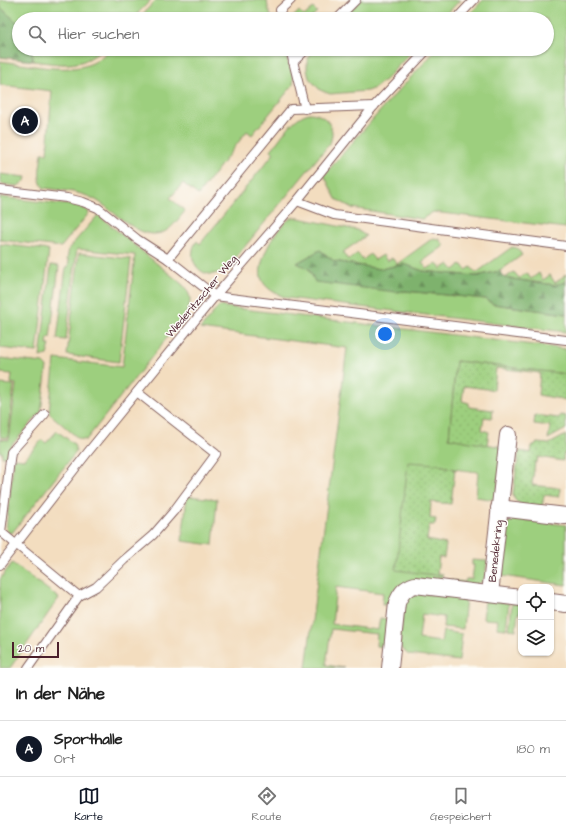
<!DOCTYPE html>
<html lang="de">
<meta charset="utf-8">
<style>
body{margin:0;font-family:"Architects Daughter",sans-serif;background:#f2f2f2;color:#222}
.controls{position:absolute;right:12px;bottom:12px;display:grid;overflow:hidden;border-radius:8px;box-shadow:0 1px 3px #0004}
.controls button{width:36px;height:36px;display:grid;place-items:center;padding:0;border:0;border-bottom:1px solid #e0e0e0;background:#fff;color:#222;font:20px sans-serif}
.scale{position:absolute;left:12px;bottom:10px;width:47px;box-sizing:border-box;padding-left:4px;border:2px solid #4a1f2b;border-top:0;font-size:11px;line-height:14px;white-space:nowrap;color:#4a1f2b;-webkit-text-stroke:3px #fdfcf7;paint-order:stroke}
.you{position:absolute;left:385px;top:334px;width:14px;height:14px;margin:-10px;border:3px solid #fff;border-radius:50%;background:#1a73e8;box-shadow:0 0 0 6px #1a73e833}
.badge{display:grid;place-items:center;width:26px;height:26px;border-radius:50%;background:#111827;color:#fff;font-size:13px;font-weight:700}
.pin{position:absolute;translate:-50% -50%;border:2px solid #fff;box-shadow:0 1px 4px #0006}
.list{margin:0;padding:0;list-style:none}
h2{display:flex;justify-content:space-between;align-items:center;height:52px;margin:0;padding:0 16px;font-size:17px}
h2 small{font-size:13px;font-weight:400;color:#767676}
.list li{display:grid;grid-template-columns:26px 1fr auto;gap:12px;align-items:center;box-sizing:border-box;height:56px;padding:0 16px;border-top:1px solid #e0e0e0}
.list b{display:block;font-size:15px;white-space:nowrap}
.list p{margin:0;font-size:13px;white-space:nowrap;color:#767676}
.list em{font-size:13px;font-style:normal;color:#767676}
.icon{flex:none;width:22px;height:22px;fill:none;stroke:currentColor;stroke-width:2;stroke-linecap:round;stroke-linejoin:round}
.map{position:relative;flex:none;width:566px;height:668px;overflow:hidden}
.search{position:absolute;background:#fff;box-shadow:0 1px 3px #0004;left:12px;right:12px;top:12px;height:44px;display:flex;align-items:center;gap:10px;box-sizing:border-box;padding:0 14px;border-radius:22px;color:#767676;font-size:15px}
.sheet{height:108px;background:#fff}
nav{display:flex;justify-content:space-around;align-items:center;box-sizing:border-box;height:56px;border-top:1px solid #e0e0e0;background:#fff;font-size:11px;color:#767676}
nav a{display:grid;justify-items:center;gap:2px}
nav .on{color:#111827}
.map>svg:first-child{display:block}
</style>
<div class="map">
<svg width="566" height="668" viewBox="0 0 566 668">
<defs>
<pattern id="forest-firs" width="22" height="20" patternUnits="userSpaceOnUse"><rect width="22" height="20" fill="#7eb26d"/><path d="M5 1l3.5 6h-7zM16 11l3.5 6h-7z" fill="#69905a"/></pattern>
<pattern id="garden-dots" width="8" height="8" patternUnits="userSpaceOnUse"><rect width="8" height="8" fill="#9dcf7e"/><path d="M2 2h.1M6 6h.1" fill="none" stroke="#89b16d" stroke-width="1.8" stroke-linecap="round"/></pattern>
</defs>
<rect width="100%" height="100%" fill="#fdfcf7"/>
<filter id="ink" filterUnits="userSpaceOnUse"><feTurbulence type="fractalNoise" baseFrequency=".025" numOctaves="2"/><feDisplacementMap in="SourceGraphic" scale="8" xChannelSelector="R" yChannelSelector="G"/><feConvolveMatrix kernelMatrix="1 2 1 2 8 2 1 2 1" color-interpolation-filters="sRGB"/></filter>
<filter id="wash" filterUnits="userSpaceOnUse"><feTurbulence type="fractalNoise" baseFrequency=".012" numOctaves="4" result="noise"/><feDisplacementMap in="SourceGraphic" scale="16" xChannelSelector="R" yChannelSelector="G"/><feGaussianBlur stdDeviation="0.9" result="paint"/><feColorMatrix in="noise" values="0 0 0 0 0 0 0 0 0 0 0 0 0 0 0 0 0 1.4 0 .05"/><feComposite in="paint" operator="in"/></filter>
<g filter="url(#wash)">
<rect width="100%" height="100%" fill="#f3ddbf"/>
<g fill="#9dcf7e" stroke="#747754">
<path d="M0,0H151L132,19H19V24L0,7Z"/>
<path d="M156,0H267L268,8L272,19H138Z"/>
<path d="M361,0H460L442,19H342Z"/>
<path d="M483,0H566V228L433,212L422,219L352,208L336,199L324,175L388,102L437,49H547V19H465Z"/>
<path d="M313,8L317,12L310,19H291L299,11L304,16Z"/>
<path d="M32,49H102C81,70 59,64 33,61Z"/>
<path d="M110,49H283L294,77L293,85L252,135L247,131L198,195L183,183L170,198L185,211C180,217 175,224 169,229C143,248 114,208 92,198C77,191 60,190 44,188C36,180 41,164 42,153H47L52,91L0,85V61C25,64 67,74 90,64C98,61 104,55 110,49Z"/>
<path d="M312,49H414L385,80L375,88L367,91L330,94L320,90L309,78L307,70V62Z"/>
<path d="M309,113C323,113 336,125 331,140C331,143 328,146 326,148L228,267C224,270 219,273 214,274C201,276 190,263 193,250C193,247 195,244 197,241L200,244L274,153L271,150C282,137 292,117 309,113Z"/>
<path d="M0,174L26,177L25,181L18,186L0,184Z"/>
<path d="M0,197L78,206L88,211L89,213L61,247L0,240Z"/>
<path d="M98,215L183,285C192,296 192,302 185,315L86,440L79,439L50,414L49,411L55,359L122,367L135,255L77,249L66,340L57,339L66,267H68L69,260H67L69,248Z"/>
<path d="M294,217L357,230L366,236L343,252L348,260L358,253L363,260L370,254L375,260L383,255L387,261L392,258L397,264L433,238L439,239L444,246L422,262L427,269L437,263L441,269L449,264L454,270L461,264L466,270L471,267L476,273L512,247L517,248L522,255L500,271L476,276L423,271L404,264L380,269L334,261L320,250L297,263L396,292L405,291L486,299L493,304L566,314V332L287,298C277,294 264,289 261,277C257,261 278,222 294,217Z"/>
<path d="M0,244L49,250L37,352L0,348Z"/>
<path d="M79,253L131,259L119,362L67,355Z"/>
<path d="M51,265L59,266L50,338H48L47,345H50L47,355L40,357Z"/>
<path d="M514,272L519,278L527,273L531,279L539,273L543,280L550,275L555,283L566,274V282L555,285L505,278Z"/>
<path d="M219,306L566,349V374L456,361L449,438L503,447L496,500L476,497L478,472L453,469L436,464L396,569L442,576V579L465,582L466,579H472L474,565H472V560L487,561L485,577L482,581H483L475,585H399C393,591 392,595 391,604L382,605L383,593L336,587L332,624L378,630L380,618L387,619L389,622L386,645L383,647L376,646L377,634L331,629L326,665L345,668H306L347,348L200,329Z"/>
<path d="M0,358L43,363L47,367L41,412L10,447L7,457H2V452H0V439L9,440L16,384L11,383L12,374L0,373Z"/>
<path d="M0,384L14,385L8,438L0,437Z"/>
<path d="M57,431L74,444L76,452L12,533H9L6,529L14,458L24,459L42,440L46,443Z"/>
<path d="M187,496L217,499L213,545L182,541Z"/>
<path d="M509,518L566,525V585L502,576Z"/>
<path d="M12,563L59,598L10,668H0V579Z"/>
<path d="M416,593L466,598L463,629L443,627L444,617L422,614L419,639L441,642L443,631L462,634L459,661L409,655L399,647L404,606L408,598Z"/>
<path d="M485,600L509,603L506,629L497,628L498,620L483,619Z"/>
<path d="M512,603L521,604V613H518L516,630L509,629Z"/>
</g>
<g fill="url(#forest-firs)" stroke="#64684c">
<path d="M0,7L19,24V49H32L33,61L0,57Z"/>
<path d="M320,250L334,261L380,269L404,264L423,271L476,276L500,271L505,278L555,285L566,282V314L493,304L486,299L405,291L396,292L315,282L309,269L297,263Z"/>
</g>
<g fill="url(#garden-dots)" stroke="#747754">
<path d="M456,361L566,374V400L538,395L540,373L496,368L494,390L464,386L462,401L469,403V407L493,410L492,418L484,417L482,430L489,432L487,445L449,438Z"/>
<path d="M535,415L559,418L560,415L566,416V429L548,439L550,426L534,424Z"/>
<path d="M566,435V453H564L563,461L538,457L537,462H535L532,485L560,488L559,497L544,495L542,508C531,506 513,507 513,493L519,451L531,453L532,446L537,443L549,444Z"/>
<path d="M408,462L436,464L455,469L451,504L431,502L430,518L436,519L435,525H429L427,540L446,544L444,558L439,557L437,573L443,574L442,576L396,570Z"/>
</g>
</g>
<g filter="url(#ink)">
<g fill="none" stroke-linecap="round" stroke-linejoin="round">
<defs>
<g id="service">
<path d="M282,19L280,10L291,0"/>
<path d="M337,19L356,0"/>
<path d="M456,19L474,0"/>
<path d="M290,49L305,109"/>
<path d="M293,62L307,49"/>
<path d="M374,106L291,109L168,259L215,296L566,340"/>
<path d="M0,190L67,198L83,202L98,208L137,239L168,259"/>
<path d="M297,201L334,215L566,246"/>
<path d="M0,565L88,452L215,296L297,201L374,106L428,49"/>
<path d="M79,596L96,587L124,560L153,535L173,512L216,454L137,392"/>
<path d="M28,668L79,596L1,532L11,452L45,414"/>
</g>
<g id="minor">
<path d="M499,508L566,516"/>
<path d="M490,594L508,435"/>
<path d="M551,602L566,604"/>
<path d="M390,668L397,603C401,593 405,588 415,585L521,598"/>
</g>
</defs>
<use href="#service" stroke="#85625f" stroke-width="10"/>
<use href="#minor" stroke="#85625f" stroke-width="18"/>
<use href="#service" stroke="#fff" stroke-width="8"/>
<use href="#minor" stroke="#fff" stroke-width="16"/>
</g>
</g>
<g text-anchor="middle" stroke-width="3" stroke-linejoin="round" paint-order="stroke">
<g font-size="11" fill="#4a1f2b" stroke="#fdfcf7">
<text transform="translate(201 296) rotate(-50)" y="4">Wiederitzscher Weg</text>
<text transform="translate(495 551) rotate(-84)" y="4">Benedekring</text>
</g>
</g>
</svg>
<div class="controls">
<button><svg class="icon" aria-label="locate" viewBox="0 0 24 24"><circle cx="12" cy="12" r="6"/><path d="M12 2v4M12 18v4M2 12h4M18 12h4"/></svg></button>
<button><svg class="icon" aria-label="layers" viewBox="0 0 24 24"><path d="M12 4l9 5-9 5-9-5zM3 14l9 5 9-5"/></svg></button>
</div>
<div class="scale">20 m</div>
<div class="you"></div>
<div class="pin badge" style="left:25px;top:121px">A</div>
<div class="search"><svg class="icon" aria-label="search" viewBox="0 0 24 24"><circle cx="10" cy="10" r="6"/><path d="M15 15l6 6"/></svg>Hier suchen</div>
</div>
<section class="sheet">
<h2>In der Nähe<small></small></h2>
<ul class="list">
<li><span class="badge">A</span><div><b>Sporthalle</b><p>Ort</p></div><em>180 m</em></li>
</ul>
</section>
<nav>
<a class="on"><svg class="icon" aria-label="map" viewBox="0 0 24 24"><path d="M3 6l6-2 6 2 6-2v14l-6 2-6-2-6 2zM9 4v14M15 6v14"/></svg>Karte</a>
<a><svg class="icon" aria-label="directions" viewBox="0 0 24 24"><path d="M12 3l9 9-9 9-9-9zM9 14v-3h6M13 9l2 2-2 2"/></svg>Route</a>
<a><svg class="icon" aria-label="saved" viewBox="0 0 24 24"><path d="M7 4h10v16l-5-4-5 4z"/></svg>Gespeichert</a>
</nav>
